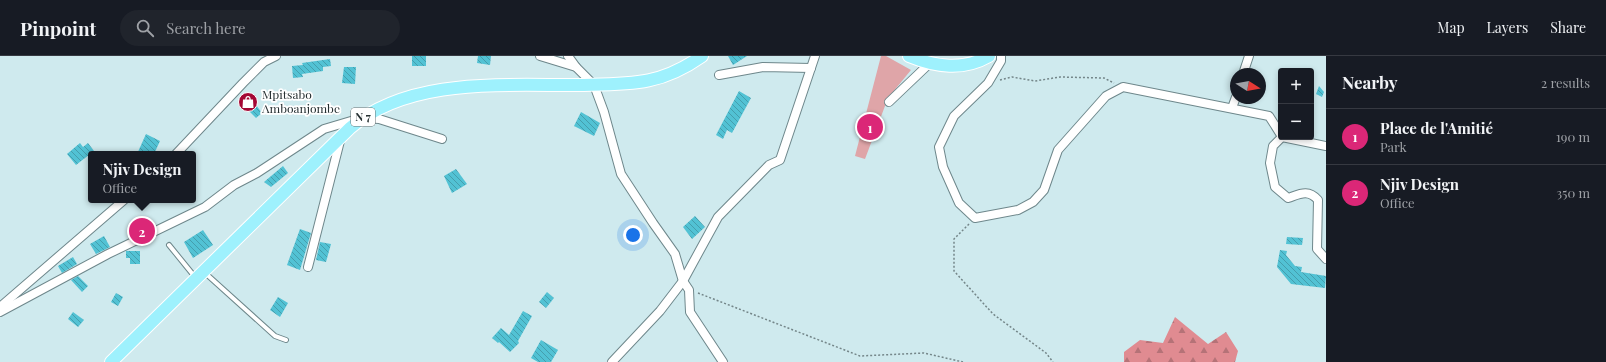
<!DOCTYPE html>
<meta charset="utf-8">
<style>
body{margin:0;font-family:"Playfair Display",serif;background:#20242c;color:#f1f3f6}
.controls{position:absolute;right:12px;top:12px;display:grid;overflow:hidden;border-radius:4px;box-shadow:0 2px 6px #0003}
.controls button{width:36px;height:36px;display:grid;place-items:center;padding:0;border:0;border-bottom:1px solid #363941;background:#171b24;color:#f1f3f6;font:20px sans-serif}
.compass{position:absolute;left:1230px;top:12px;width:36px;height:36px;border-radius:50%;background:#171b24;box-shadow:0 2px 6px #0003;rotate:101deg}
.you{position:absolute;left:633px;top:179px;width:14px;height:14px;margin:-10px;border:3px solid #fff;border-radius:50%;background:#1a73e8;box-shadow:0 0 0 6px #1a73e833}
.badge{display:grid;place-items:center;width:26px;height:26px;border-radius:50%;background:#db2777;color:#fff;font-size:13px;font-weight:700}
.pin{position:absolute;translate:-50% -50%;border:2px solid #fff;box-shadow:0 1px 4px #0006}
.popup{position:absolute;left:88px;top:95px;width:108px;height:52px;box-sizing:border-box;display:grid;place-content:center;border-radius:4px;background:#171b24;filter:drop-shadow(0 1px 3px #0005);font-size:13px;white-space:nowrap;color:#9ea1a6}
.popup b{font-size:15px;color:#f1f3f6}
.popup::after{content:'';position:absolute;left:50%;top:100%;margin-left:-8px;border:8px solid transparent;border-top-color:#171b24}
.list{margin:0;padding:0;list-style:none}
h2{display:flex;justify-content:space-between;align-items:center;height:52px;margin:0;padding:0 16px;font-size:17px}
h2 small{font-size:13px;font-weight:400;color:#9ea1a6}
.list li{display:grid;grid-template-columns:26px 1fr auto;gap:12px;align-items:center;box-sizing:border-box;height:56px;padding:0 16px;border-top:1px solid #363941}
.list b{display:block;font-size:15px;white-space:nowrap}
.list p{margin:0;font-size:13px;white-space:nowrap;color:#9ea1a6}
.list em{font-size:13px;font-style:normal;color:#9ea1a6}
.icon{flex:none;width:22px;height:22px;fill:none;stroke:currentColor;stroke-width:2;stroke-linecap:round;stroke-linejoin:round}
.map{position:relative;flex:none;width:1326px;height:306px;overflow:hidden}
header{display:flex;align-items:center;gap:24px;box-sizing:border-box;height:56px;padding:0 20px;background:#171b24;border-bottom:1px solid #363941}
header strong{font-size:19px}
nav{display:flex;gap:22px;margin-inline-start:auto;font-size:14px}
.search{width:280px;height:36px;background:#20242c;display:flex;align-items:center;gap:10px;box-sizing:border-box;padding:0 14px;border-radius:22px;color:#9ea1a6;font-size:15px}
main{display:flex}
aside{flex:1;background:#171b24}
.map>svg:first-child{display:block}
</style>
<header>
<strong>Pinpoint</strong>
<div class="search"><svg class="icon" aria-label="search" viewBox="0 0 24 24"><circle cx="10" cy="10" r="6"/><path d="M15 15l6 6"/></svg>Search here</div>
<nav><a>Map</a><a>Layers</a><a>Share</a></nav>
</header>
<main>
<div class="map">
<svg width="1326" height="306" viewBox="0 0 1326 306">
<defs>
<pattern id="forest-firs" width="22" height="20" patternUnits="userSpaceOnUse"><rect width="22" height="20" fill="#e08b91"/><path d="M5 1l3.5 6h-7zM16 11l3.5 6h-7z" fill="#b57277"/></pattern>
<pattern id="building-back-hatch" width="6" height="6" patternUnits="userSpaceOnUse"><rect width="6" height="6" fill="#52c2d4"/><path d="M-1 5l2 2M0 0l6 6M5-1l2 2" fill="none" stroke="#449ead"/></pattern>
</defs>
<rect width="100%" height="100%" fill="#cfeaee"/>
<path fill="#dfa5a8" d="M881,0H886L911,14L888,42L865,103L855,100Z"/>
<path fill="url(#forest-firs)" d="M1175,261L1208,288L1226,276L1238,295L1235,306H1124V296L1140,284L1163,287Z"/>
<g fill="url(#building-back-hatch)">
<rect x="412" y="0" width="14" height="10"/>
<path d="M478,0H491L490,9L477,7Z"/>
<path d="M728,0H747L733,9Z"/>
<path d="M330,3L331,10L323,11V15L302,18L303,21L293,22L292,10L303,9L302,7Z"/>
<path d="M344,11H356L355,28L342,27Z"/>
<path d="M1319,30L1324,36L1322,41L1316,38Z"/>
<path d="M739,35L751,42L732,77L727,74L723,83L716,79Z"/>
<path d="M250,41L262,57L256,62L243,49Z"/>
<path d="M581,56L600,67L594,80L574,70Z"/>
<path d="M146,78L160,85L154,98H137Z"/>
<path d="M80,87L83,91L88,87L94,95L76,109L67,98Z"/>
<path d="M283,110L288,117L271,131L264,126Z"/>
<path d="M456,113L467,128L452,137L444,120Z"/>
<path d="M695,160L705,171L692,183L683,171Z"/>
<path d="M300,173L311,177L300,214L287,209Z"/>
<path d="M203,174L213,189L193,202L184,186Z"/>
<path d="M104,180L110,191L96,198L90,188Z"/>
<path d="M1287,181L1303,182L1302,189L1286,188Z"/>
<path d="M320,186L331,188L326,206L316,204Z"/>
<path d="M1280,194L1287,195L1286,199L1295,210L1302,211L1301,216L1326,220L1325,232L1291,228L1277,211Z"/>
<path d="M126,195H140V208H130V202H126Z"/>
<path d="M73,201L77,208L62,217L58,210Z"/>
<path d="M78,220L88,230L82,236L71,224Z"/>
<path d="M547,236L554,242L546,252L539,246Z"/>
<path d="M116,237L123,241L118,250L111,246Z"/>
<path d="M278,241L288,247L280,261L270,254Z"/>
<path d="M523,255L532,260L518,285L519,287L510,296L499,286L498,287L492,282L501,272L509,279Z"/>
<path d="M73,256L84,264L78,271L68,263Z"/>
<path d="M541,284L558,294L551,306H538L531,302Z"/>
</g>
<g fill="none" stroke-linecap="round" stroke-linejoin="round">
<defs>
<g id="lane">
<path d="M169,189L195,221"/>
<path d="M204,216L275,280L286,284"/>
</g>
<g id="street">
<path d="M540,0L576,11L594,29L604,56L621,118L653,167L675,198L683,225L689,234L690,256L723,306"/>
<path d="M568,0L576,11"/>
<path d="M1001,0V5L988,27L954,60L939,91L943,111L959,147L975,162L1018,154L1033,146L1044,134L1058,94L1106,40L1123,31L1269,60L1281,79"/>
<path d="M1243,18L1249,0"/>
<path d="M719,19L763,11L811,12"/>
<path d="M889,46L930,7"/>
<path d="M1232,52L1236,41"/>
<path d="M1282,81L1273,90L1270,107L1275,131L1288,142C1300,138 1308,133 1318,144L1317,193L1326,203"/>
<path d="M1282,81L1326,90"/>
<path d="M176,98L243,27L264,6L276,0"/>
<path d="M308,211L341,81"/>
<path d="M0,251L124,144"/>
<path d="M0,256L108,198L205,151L234,129L257,117L324,73L361,62L379,63L442,83"/>
<path d="M612,306L660,255L683,225L718,161L769,109L780,104L815,0"/>
</g>
<g id="primary">
<path d="M909,0C936,11 963,15 989,0"/>
<path d="M111,306L350,72C410,20 508,30 584,29C632,28 661,29 702,0"/>
</g>
</defs>
<use href="#lane" stroke="#6e878b" stroke-width="6"/>
<use href="#street" stroke="#6e878b" stroke-width="10"/>
<use href="#primary" stroke="#fff" stroke-width="14"/>
<g stroke="#748689" stroke-width="1.5" stroke-dasharray="2 2" stroke-linecap="butt">
<path d="M1000,24L1012,21L1035,25L1060,21L1104,22L1114,27"/>
<path d="M969,168L954,183V215L993,258L1046,297L1053,306"/>
<path d="M698,237L860,300L924,297L963,306"/>
</g>
<use href="#lane" stroke="#fff" stroke-width="4"/>
<use href="#street" stroke="#fff" stroke-width="8"/>
<use href="#primary" stroke="#9ef1fd" stroke-width="12"/>
</g>
<defs>
<symbol id="shop-disc" viewBox="-11 -11 22 22"><circle r="9.5" fill="#a40734" stroke="#fff"/><path d="M-5-2.5h2.3a2.7 3.5 0 0 1 5.4 0H5L5.5 6h-11ZM-1.5-2.5h3a1.5 2.3 0 0 0-3 0Z" fill="#fff"/></symbol>
</defs>
<g fill-rule="evenodd">
<use href="#shop-disc" x="237" y="35" width="22" height="22"/>
</g>
<g text-anchor="middle" stroke-width="3.5" stroke-linejoin="round" paint-order="stroke">
<rect fill="#fff" stroke="#676e70" stroke-width="1" x="351" y="52" width="24" height="18" rx="3"/>
<g font-size="11" font-weight="bold" fill="#263032">
<text x="363" y="65">N 7</text>
</g>
<g font-size="12" fill="#263032" stroke="#fff" text-anchor="start">
<text x="262" y="43">Mpitsabo<tspan x="262" dy="14">Amboanjombe</tspan></text>
</g>
</g>
</svg>
<div class="controls">
<button>+</button>
<button>−</button>
</div>
<svg class="compass" viewBox="-18 -18 36 36"><path d="M0-13l5 13h-10z" fill="#e53935"/><path d="M0 13l5-13h-10z" fill="#9ea1a6"/></svg>
<div class="you"></div>
<div class="pin badge" style="left:870px;top:71px">1</div>
<div class="pin badge" style="left:142px;top:175px">2</div>
<div class="popup"><b>Njiv Design</b>Office</div>
</div>
<aside>
<h2>Nearby<small>2 results</small></h2>
<ul class="list">
<li><span class="badge">1</span><div><b>Place de l'Amitié</b><p>Park</p></div><em>190 m</em></li>
<li><span class="badge">2</span><div><b>Njiv Design</b><p>Office</p></div><em>350 m</em></li>
</ul>
</aside>
</main>
